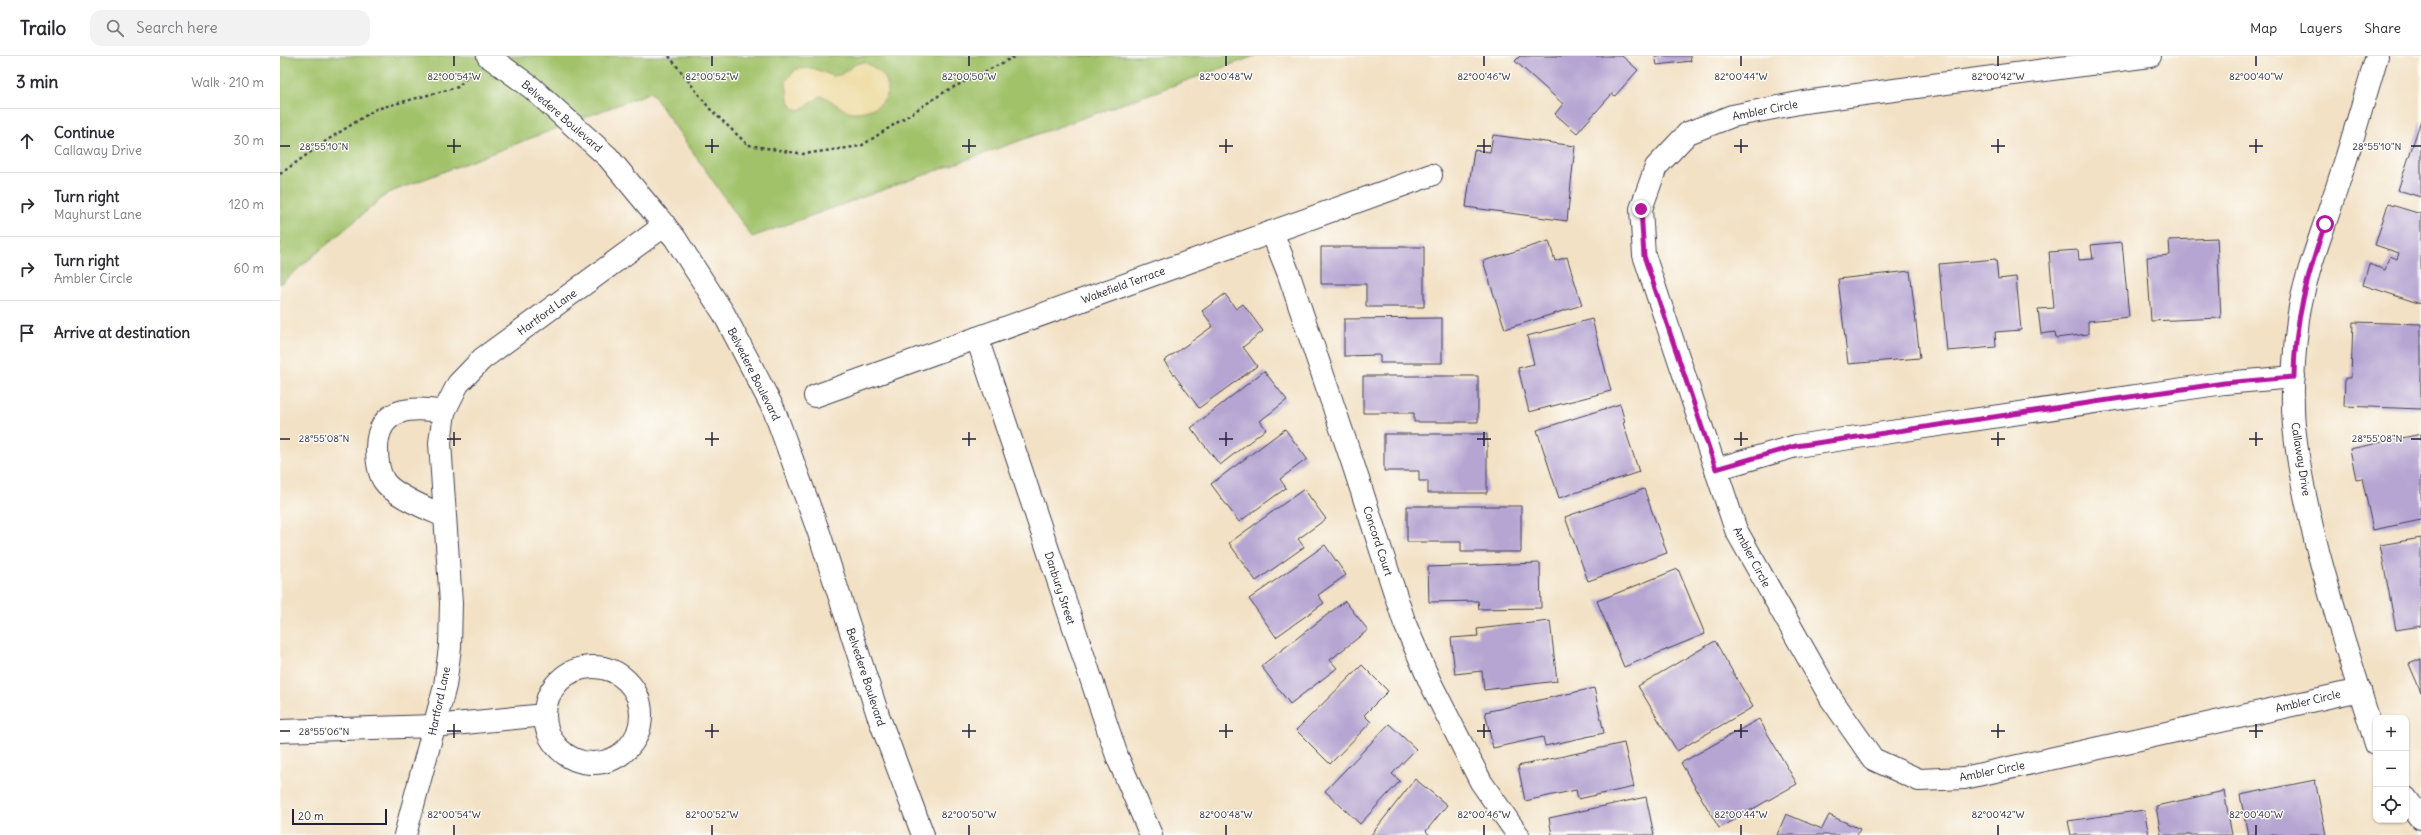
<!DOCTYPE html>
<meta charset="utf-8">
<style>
body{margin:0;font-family:Delius,sans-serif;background:#f2f2f3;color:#2b2b33}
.controls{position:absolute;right:12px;bottom:12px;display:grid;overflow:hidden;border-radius:8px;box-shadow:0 1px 3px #0004}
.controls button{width:36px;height:36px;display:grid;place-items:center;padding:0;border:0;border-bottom:1px solid #e1e1e2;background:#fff;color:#2b2b33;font:20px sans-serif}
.scale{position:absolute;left:12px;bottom:10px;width:95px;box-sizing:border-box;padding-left:4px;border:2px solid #22223b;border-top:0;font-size:11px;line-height:14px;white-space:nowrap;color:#22223b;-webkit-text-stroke:3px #fdfcf7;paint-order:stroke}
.stop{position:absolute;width:12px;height:12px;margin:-9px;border:3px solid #b5179e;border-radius:50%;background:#fff}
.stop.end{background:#b5179e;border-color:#fff;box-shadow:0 1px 4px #0008}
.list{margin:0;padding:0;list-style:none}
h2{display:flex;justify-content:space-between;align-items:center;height:52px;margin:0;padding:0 16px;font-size:17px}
h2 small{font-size:13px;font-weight:400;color:#7c7c81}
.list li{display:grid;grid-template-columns:26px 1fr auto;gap:12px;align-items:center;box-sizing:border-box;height:64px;padding:0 16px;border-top:1px solid #e1e1e2}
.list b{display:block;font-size:15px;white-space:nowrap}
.list p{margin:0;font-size:13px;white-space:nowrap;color:#7c7c81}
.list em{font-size:13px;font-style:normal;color:#7c7c81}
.icon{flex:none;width:22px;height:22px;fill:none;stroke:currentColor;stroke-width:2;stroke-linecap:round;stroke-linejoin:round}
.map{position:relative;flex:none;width:2141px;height:779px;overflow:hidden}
header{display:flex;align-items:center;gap:24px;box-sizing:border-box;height:56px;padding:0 20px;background:#fff;border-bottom:1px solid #e1e1e2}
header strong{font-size:19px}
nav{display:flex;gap:22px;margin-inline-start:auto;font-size:14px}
.search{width:280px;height:36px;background:#f2f2f3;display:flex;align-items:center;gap:10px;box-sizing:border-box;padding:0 14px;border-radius:12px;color:#7c7c81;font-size:15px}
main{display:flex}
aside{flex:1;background:#fff}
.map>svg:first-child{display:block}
</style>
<header>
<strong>Trailo</strong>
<div class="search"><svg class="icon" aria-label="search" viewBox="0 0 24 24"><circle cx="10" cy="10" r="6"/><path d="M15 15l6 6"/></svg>Search here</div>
<nav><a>Map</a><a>Layers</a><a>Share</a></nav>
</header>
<main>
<aside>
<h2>3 min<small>Walk · 210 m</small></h2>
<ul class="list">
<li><svg class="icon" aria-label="ahead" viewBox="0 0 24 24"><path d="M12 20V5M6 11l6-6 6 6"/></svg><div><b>Continue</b><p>Callaway Drive</p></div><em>30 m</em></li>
<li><svg class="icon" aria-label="right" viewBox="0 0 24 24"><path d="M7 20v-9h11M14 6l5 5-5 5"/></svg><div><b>Turn right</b><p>Mayhurst Lane</p></div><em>120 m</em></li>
<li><svg class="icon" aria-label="right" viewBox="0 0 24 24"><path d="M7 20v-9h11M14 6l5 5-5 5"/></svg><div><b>Turn right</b><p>Ambler Circle</p></div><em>60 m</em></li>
<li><svg class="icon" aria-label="arrive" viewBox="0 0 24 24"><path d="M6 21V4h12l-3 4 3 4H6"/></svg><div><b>Arrive at destination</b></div></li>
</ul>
</aside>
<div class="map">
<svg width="2141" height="779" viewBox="0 0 2141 779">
<rect width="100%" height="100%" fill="#fdfcf7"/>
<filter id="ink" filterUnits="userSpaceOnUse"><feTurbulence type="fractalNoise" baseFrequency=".025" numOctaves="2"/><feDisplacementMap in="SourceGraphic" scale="8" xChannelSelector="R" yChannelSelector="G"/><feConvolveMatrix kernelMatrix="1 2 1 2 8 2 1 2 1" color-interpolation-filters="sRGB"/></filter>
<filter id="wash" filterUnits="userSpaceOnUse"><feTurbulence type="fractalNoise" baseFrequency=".012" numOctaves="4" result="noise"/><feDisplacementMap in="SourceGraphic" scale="16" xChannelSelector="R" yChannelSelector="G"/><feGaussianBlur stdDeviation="0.9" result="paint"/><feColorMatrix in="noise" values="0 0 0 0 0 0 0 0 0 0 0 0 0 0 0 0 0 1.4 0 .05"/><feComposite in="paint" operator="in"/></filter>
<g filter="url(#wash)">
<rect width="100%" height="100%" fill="#f2e1c5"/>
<path fill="#a2c26a" stroke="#627252" d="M0,0H975L472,181L371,36L108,137L0,228Z"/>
<path fill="#eeda9e" stroke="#887e6c" d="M583,6C620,20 615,55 574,56C561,56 553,43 541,40L520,54L513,52L508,43L506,25L516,13L533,12L553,20L560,19L576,8Z"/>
<g id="blocks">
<g fill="#b6a5d2">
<path d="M1240,0H1342L1358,14L1335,40L1332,38L1297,77L1275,58L1283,48L1235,5Z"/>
<path d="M1375,0H1410L1411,5L1377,9Z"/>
<path d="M2141,64V141L2118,134Z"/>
<path d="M1213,79L1295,90L1287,165L1186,151L1194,94L1210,96Z"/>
<path d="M2108,148L2141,158V248L2083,229L2089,208L2105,214L2110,200L2117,203L2119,197L2095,189Z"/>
<path d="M1937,182L1941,262L1871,265L1867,201L1890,199L1889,184Z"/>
<path d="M1269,185L1275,205L1287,201L1302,249L1225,273L1203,205Z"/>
<path d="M1842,186L1849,261L1808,265V278L1776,282L1775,276L1761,278L1758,253L1774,252L1769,196L1798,194L1799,204L1813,203L1811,189Z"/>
<path d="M1041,191H1144V251H1086V228H1041Z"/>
<path d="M1716,203L1718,223L1736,221L1741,274L1715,276L1716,291L1667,295L1659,208Z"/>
<path d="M1630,215L1640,302L1568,308L1558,223Z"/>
<path d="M945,238L956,253L963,248L983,275L963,291L977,310L919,352L884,305L933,270L922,255Z"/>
<path d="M1162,262V307H1100V299L1064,300V263Z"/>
<path d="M1312,263L1331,335L1249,356L1238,312L1254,308L1247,280Z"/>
<path d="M2073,266L2141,268V353L2064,350L2065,322H2071Z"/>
<path d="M984,315L1007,344L980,365L986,373L940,409L911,372Z"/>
<path d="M1083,320H1198V366H1134V357H1083Z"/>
<path d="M1340,348L1345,366L1343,367L1359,416L1279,442L1257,374Z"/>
<path d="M1005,373L1027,403L1000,423L1006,432L959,466L931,428Z"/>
<path d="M1104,378H1207V437H1148V425H1139V415H1104Z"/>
<path d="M2141,378V464L2093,474L2082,422L2076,423L2070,393Z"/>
<path d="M1024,433L1046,463L1018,483L1024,491L976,525L949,487Z"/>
<path d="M1364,433L1387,497L1308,525L1285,461Z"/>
<path d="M1127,450H1241V496H1181V486H1127Z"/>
<path d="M2141,482V570L2116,574L2100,489Z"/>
<path d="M1045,489L1066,519L1038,539L1044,547L996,581L969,543Z"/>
<path d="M1260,507L1261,552L1199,553L1198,545L1149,546L1148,511Z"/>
<path d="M1398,513L1425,578L1344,611L1317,545Z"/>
<path d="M1065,545L1088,574L1050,604L1057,612L1010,648L981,610Z"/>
<path d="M1270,565L1277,625L1204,634L1202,615L1175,618L1171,582L1198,580L1197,573Z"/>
<path d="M1435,585L1473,651L1397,695L1358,630Z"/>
<path d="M2141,603V636L2129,608Z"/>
<path d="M1082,609L1108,635L1084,659L1091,666L1050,708L1016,674Z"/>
<path d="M1314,632L1324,677L1265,690L1263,681L1213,692L1205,656Z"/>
<path d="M1479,663L1517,728L1439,772L1401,707Z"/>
<path d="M1109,668L1136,693L1112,718L1120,725L1080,768L1045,735Z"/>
<path d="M1344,687L1354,731L1298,743L1296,734L1245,745L1238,710Z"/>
<path d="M1135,723L1167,749L1146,775L1150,779H1091Z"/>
<path d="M2035,724L2046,779H1968L1960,739Z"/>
<path d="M1944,735L1952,779H1881L1876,750Z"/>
<path d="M1366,741L1374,779H1272L1269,762Z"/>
<path d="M1864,754L1869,779H1791L1788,765Z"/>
<path d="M1506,758L1542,773L1549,759L1580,773L1577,779H1497Z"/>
</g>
</g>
</g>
<g filter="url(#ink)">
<use href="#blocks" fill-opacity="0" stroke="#413f50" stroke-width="1"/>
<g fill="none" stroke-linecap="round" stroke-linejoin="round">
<defs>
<g id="minor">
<path d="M1870,0L1524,46L1452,60L1408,77L1376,111L1361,153L1364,199L1456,474L1552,644L1593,703L1639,724L1684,722L2080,634"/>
<path d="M992,176L1008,216L1073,408L1125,568L1150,626L1201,726L1238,779"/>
<path d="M697,282L837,700L871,779"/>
<path d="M535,340L1151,119"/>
<path d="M164,356C132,350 98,351 97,392C97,403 98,416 104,425C113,439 148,453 164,460"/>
<path d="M1436,413L1516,390L1944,327L2014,321"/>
<circle cx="313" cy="659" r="48"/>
<path d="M0,675L154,670L265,659"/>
<path d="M2096,688C2066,587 2025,476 2014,370C2011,336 2014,298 2018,263C2024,222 2040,183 2053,143C2069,96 2083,48 2097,0"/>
<path d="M2126,742L2141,762"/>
<path d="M125,779L165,630L170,591L171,547L160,387L164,356L178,328L202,303L385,169"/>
</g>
<path id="tertiary" d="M208,0L252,32L328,101L395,182L444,258L494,354L539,477L598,659L643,779"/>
</defs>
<use href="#minor" stroke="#413f50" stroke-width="24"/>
<use href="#tertiary" stroke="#413f50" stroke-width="24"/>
<g stroke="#413f50" stroke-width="2.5" stroke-dasharray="3 3" stroke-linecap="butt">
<path d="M389,0L430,53L468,89L523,98L581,90L666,35L736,0"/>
<path d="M0,118L49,83L96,53L178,31L189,19"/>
</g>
<use href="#minor" stroke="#fff" stroke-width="22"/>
<use href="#tertiary" stroke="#fff" stroke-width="22"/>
</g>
</g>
<g fill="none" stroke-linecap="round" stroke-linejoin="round" filter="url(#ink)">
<path stroke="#b5179e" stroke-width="5" d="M1361,153L1364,200L1436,413L1516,390L1944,327L2014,321C2014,267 2028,218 2045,168"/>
</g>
<path fill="none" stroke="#22223b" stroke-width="1.5" d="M174,0V10M432,0V10M689,0V10M946,0V10M1204,0V10M1461,0V10M1718,0V10M1976,0V10M174,83V97M432,83V97M689,83V97M946,83V97M1204,83V97M1461,83V97M1718,83V97M1976,83V97M0,90H10M167,90H181M425,90H439M682,90H696M939,90H953M1197,90H1211M1454,90H1468M1711,90H1725M1969,90H1983M2131,90H2141M174,376V390M432,376V390M689,376V390M946,376V390M1204,376V390M1461,376V390M1718,376V390M1976,376V390M0,383H10M167,383H181M425,383H439M682,383H696M939,383H953M1197,383H1211M1454,383H1468M1711,383H1725M1969,383H1983M2131,383H2141M174,668V682M432,668V682M689,668V682M946,668V682M1204,668V682M1461,668V682M1718,668V682M1976,668V682M0,675H10M167,675H181M425,675H439M682,675H696M939,675H953M1197,675H1211M1454,675H1468M1711,675H1725M1969,675H1983M174,769V779M432,769V779M689,769V779M946,769V779M1204,769V779M1461,769V779M1718,769V779M1976,769V779"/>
<g text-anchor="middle" stroke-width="3" stroke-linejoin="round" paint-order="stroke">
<g font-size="11" fill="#22223b" stroke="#fdfcf7">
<text transform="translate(1485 54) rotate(-11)" y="4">Ambler Circle</text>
<text transform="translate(282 60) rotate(41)" y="4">Belvedere Boulevard</text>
<text transform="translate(843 229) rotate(-20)" y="4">Wakefield Terrace</text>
<text transform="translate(267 256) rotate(-36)" y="4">Hartford Lane</text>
<text transform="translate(474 318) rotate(63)" y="4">Belvedere Boulevard</text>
<text transform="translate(2021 403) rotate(81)" y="4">Callaway Drive</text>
<text transform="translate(1098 485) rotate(72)" y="4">Concord Court</text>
<text transform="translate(1472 501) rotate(62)" y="4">Ambler Circle</text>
<text transform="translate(780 532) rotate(72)" y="4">Danbury Street</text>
<text transform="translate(586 621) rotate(72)" y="4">Belvedere Boulevard</text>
<text transform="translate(159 645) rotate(-78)" y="4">Hartford Lane</text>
<text transform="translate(2028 645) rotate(-13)" y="4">Ambler Circle</text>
<text transform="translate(1712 715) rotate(-11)" y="4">Ambler Circle</text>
</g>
</g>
<g font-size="10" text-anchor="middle" fill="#22223b" stroke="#fdfcf7" stroke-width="3" stroke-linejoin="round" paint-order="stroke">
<text x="174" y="24">82°00'54"W</text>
<text x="432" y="24">82°00'52"W</text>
<text x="689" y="24">82°00'50"W</text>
<text x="946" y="24">82°00'48"W</text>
<text x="1204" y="24">82°00'46"W</text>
<text x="1461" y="24">82°00'44"W</text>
<text x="1718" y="24">82°00'42"W</text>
<text x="1976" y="24">82°00'40"W</text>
<text x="44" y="94">28°55'10"N</text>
<text x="2097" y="94">28°55'10"N</text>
<text x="44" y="386">28°55'08"N</text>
<text x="2097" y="386">28°55'08"N</text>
<text x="44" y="679">28°55'06"N</text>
<text x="174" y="762">82°00'54"W</text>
<text x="432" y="762">82°00'52"W</text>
<text x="689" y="762">82°00'50"W</text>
<text x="946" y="762">82°00'48"W</text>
<text x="1204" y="762">82°00'46"W</text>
<text x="1461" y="762">82°00'44"W</text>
<text x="1718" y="762">82°00'42"W</text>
<text x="1976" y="762">82°00'40"W</text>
</g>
</svg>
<div class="controls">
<button>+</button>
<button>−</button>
<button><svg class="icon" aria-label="locate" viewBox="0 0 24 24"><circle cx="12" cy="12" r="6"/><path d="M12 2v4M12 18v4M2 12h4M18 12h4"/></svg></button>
</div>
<div class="scale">20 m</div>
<div class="stop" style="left:2045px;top:168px"></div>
<div class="stop end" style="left:1361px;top:153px"></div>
</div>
</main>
